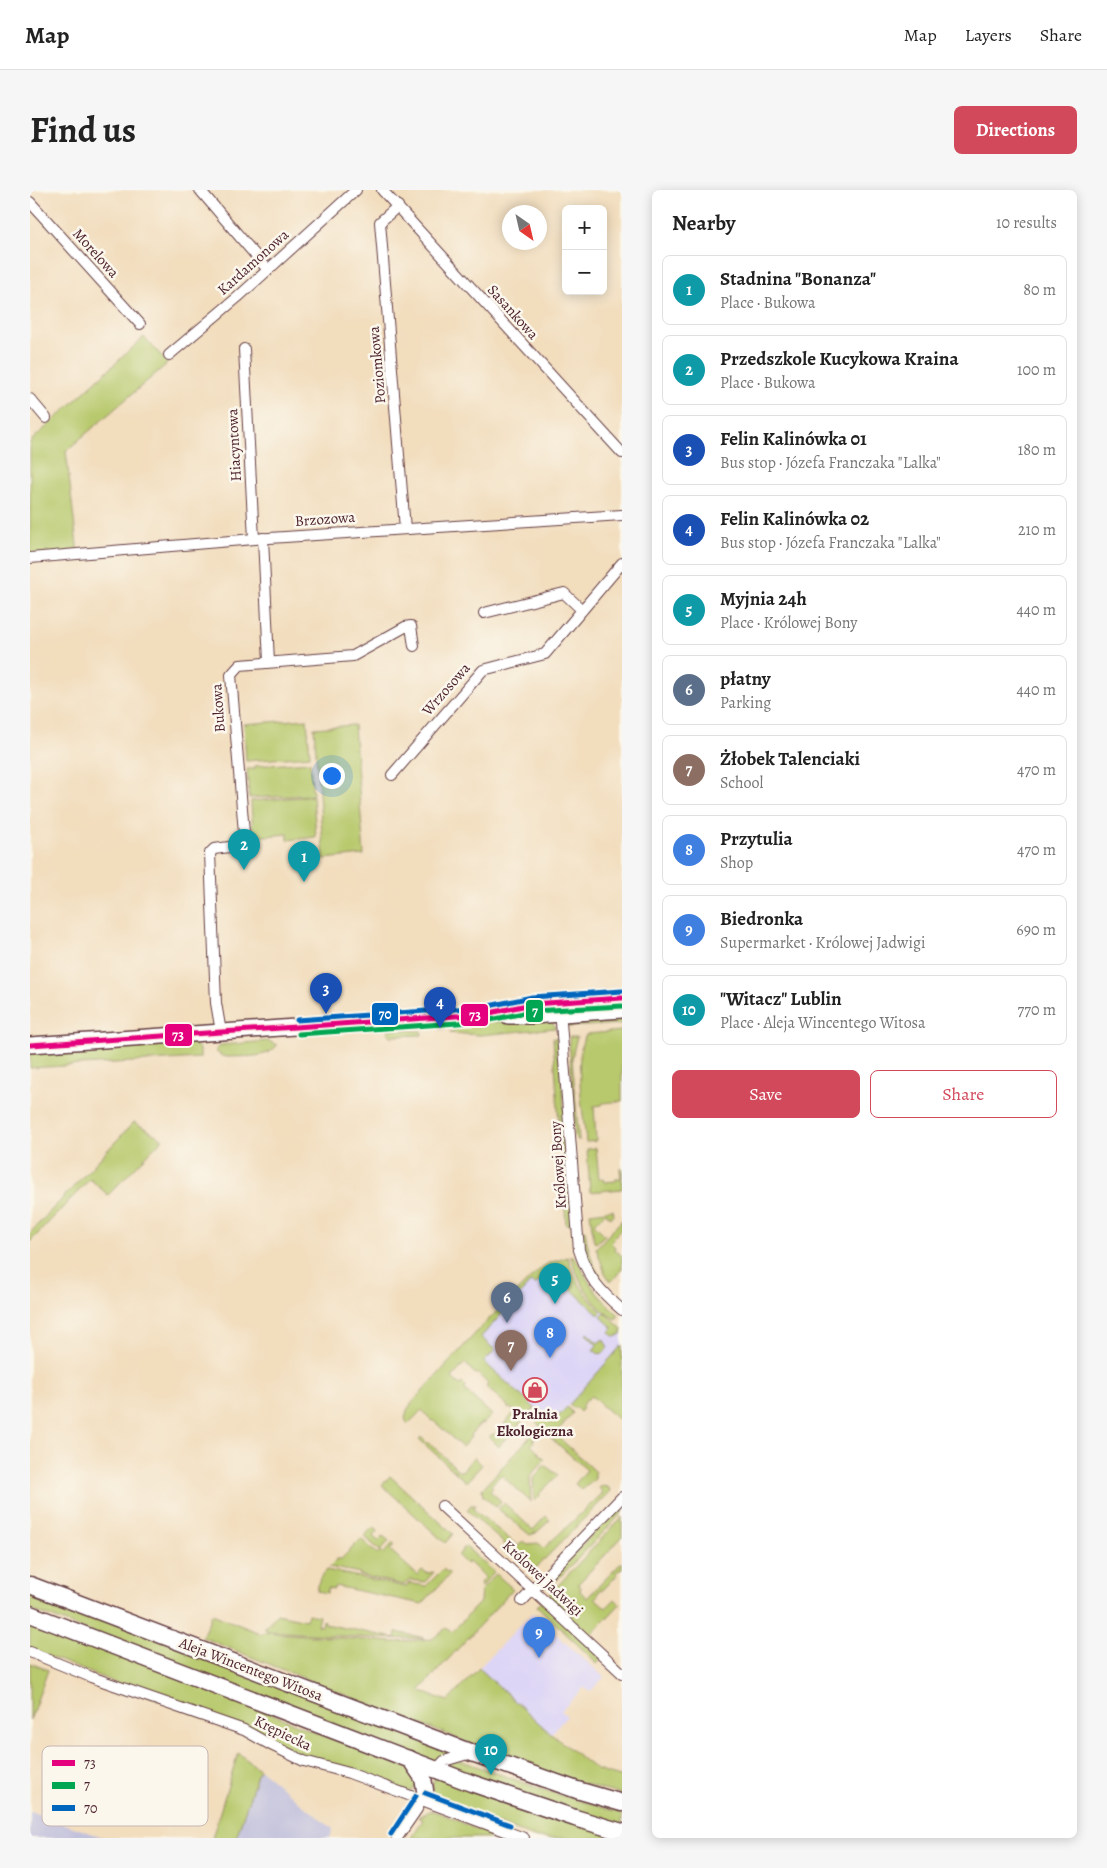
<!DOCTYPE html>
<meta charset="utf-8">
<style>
body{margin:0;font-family:Alegreya,serif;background:#f6f6f6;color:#222}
.controls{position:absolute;right:15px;top:15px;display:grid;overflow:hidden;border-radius:8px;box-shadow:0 2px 12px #0003}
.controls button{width:45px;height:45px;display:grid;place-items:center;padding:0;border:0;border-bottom:1px solid #e0e0e0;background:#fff;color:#222;font:25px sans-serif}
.compass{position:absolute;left:472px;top:15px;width:45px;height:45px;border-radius:50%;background:#fff;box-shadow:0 2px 12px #0003;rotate:146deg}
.you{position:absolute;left:301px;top:585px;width:18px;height:18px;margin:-12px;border:4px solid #fff;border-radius:50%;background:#1a73e8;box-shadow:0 0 0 8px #1a73e833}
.badge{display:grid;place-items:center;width:32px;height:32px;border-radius:50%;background:#d1495b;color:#fff;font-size:16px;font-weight:700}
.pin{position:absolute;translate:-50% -41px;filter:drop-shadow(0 1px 2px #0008)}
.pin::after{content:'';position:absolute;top:26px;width:18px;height:15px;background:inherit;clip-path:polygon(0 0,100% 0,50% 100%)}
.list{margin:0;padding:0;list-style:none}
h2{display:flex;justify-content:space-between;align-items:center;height:65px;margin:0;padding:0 20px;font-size:21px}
h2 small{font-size:16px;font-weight:400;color:#767676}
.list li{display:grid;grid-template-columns:32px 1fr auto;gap:15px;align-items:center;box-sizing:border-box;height:70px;margin:0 10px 10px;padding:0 10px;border:1px solid #e0e0e0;border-radius:8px}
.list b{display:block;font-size:19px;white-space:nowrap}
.list p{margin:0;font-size:16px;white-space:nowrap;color:#767676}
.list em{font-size:16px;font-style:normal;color:#767676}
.actions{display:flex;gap:10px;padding:15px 20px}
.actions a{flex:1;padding:11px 0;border:1px solid #d1495b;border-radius:8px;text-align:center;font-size:18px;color:#d1495b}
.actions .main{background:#d1495b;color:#fff}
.map{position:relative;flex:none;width:592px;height:1648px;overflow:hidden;border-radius:8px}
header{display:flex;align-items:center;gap:30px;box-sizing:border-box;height:70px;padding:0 25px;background:#fff;border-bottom:1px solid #e0e0e0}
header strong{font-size:24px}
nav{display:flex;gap:28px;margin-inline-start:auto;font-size:18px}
.intro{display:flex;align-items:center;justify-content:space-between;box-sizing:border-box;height:120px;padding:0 30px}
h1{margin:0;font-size:35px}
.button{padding:12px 22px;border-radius:8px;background:#d1495b;color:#fff;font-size:18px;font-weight:700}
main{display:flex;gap:30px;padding:0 30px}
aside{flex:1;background:#fff;border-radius:8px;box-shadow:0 2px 12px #0003}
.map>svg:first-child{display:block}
</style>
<header>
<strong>Map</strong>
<nav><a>Map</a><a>Layers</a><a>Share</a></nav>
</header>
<div class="intro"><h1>Find us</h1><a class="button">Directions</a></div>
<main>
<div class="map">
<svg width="592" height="1648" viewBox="0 0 592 1648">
<rect width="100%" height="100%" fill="#fbf7ec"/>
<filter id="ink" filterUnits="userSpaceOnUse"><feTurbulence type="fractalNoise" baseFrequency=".02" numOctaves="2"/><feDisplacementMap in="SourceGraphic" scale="10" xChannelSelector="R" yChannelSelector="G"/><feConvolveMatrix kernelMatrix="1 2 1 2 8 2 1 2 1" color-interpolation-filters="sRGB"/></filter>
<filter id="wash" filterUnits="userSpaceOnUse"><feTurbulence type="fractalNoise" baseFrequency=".0096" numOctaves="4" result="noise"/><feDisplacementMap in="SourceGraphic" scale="20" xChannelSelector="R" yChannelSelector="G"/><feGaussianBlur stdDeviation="1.12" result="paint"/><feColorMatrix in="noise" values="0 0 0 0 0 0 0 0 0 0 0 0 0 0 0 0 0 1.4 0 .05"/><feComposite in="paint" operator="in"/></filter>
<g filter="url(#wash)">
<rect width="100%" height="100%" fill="#f2ddbd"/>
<g fill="#ddd5f6">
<path d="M519,1073L592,1139V1156L522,1234L438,1158Z"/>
<path d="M502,1423L574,1487L560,1502L554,1497L531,1521L537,1526L521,1544L449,1478Z"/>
</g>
<g fill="#c2c1dc">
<path d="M229,1579L303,1639L300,1648H206Z"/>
<path d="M0,1622L75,1648H0Z"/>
</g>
<g fill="#b8c96d" stroke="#81744c">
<path d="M114,147L138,173L36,261L48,364L0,368V252Z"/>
<path d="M277,529L280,566L216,571L214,534Z"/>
<path d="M324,535L334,665L294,669L284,538Z"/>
<path d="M280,572L283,605L219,608L217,579H225V576Z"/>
<path d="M283,606L286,647L258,650V644L223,647L221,611Z"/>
<path d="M592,824V834L538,837L542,830Z"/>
<path d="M518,830L522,832L526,838L450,845L419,843L435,833Z"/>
<path d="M358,839L391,841L392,845L361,846L358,844Z"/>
<path d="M592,841V911L573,913L572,915L564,916L566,951L556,952C554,929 542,858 557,844Z"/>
<path d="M539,847H547L542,867L549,951L545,947Z"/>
<path d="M523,848H527L533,903L542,1035L536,1034Z"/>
<path d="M159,850V853H163L170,859V868L0,878V861Z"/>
<path d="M238,851L247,855C239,869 213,866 198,867L192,866L185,861L191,855Z"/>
<path d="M104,932L133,949L78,1005L60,989L0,1052V1043Z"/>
<path d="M566,958L569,989H573L574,992L586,991V989L591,988L590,978H592V999L560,1002L557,959Z"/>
<path d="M583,1020L584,1024L581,1028L575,1023L564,1034L575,1045L566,1053L564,1052L560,1023Z"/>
<path d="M592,1030V1038L583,1048L584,1049L581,1053L585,1057L584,1059L592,1066V1079L581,1092L575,1083L566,1058Z"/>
<path d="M551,1040H555C559,1070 569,1093 592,1113V1116C568,1094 556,1072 551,1040Z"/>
<path d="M541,1066C548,1069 549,1075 553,1081C562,1099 574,1112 589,1125L586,1129C566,1122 545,1086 541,1066Z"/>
<path d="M538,1067C544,1089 555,1106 572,1122L569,1125L533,1092L528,1096L523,1091L514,1089L504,1095L501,1092L451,1147L465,1160L454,1172L505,1218L481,1243L473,1235L485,1222L481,1218L479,1219L477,1217L478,1216L456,1197L458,1194L447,1183L445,1184L435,1173L422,1188L430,1195L432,1193L436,1197L435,1200L462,1225L453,1234L451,1233L440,1245L441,1247L434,1255L432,1257L403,1230L402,1231L392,1220L378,1234L375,1229L377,1220L381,1214L452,1136L511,1078L519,1073Z"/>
<path d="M575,1123L592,1139L591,1144L585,1147L579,1143L583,1138L571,1127Z"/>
<path d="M557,1143L568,1153L573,1149L578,1157L574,1163L569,1164L563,1160L567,1155L556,1144Z"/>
<path d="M592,1155V1204L590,1206L591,1232L561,1206L551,1216L553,1218L550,1222L545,1217L543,1218L539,1215Z"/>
<path d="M537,1217L543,1223L525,1244L565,1281V1289L552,1300L545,1294L557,1280L512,1240L503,1250L504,1252L501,1255L515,1269L500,1286L501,1312L471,1285L461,1295L463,1297L460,1301L471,1311L466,1317L453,1306L452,1299L510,1236L500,1226L506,1219L522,1233Z"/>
<path d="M470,1239L479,1246L472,1252L469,1257L459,1247L462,1244L464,1245Z"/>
<path d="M391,1247L397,1253L402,1255L429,1281H432L444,1267L452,1275L436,1292L389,1249Z"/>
<path d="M514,1275L528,1285L509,1304L510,1306L505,1311L504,1309L503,1287L506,1286Z"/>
<path d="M360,1286L423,1344L415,1353L352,1295Z"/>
<path d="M572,1296L578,1297L581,1301L506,1378H501L437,1320L441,1315H446L443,1319L488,1356L493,1351L498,1354L508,1353L514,1358L573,1303L569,1298Z"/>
<path d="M474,1313L503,1340L516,1326L520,1330L506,1343L500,1345L468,1319Z"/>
<path d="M588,1318L592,1319V1323L525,1392L520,1388Z"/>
<path d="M592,1327V1347L548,1394L551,1397L550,1401L557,1408L592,1372V1380H589L586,1383L587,1385L573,1400L571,1399L568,1403L569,1404L565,1408L576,1418L585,1409L590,1414L560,1446L518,1406Z"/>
<path d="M343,1337L348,1341L343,1346L348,1351L353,1346L359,1351L350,1361L353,1364L363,1353L365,1354L360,1360L387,1385L392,1380L397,1383L404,1382L395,1392L380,1390L374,1395L329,1385L330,1383L299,1377L307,1369H311L331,1349L348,1364L350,1361L334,1346Z"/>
<path d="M435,1356L464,1382L451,1397L450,1393L455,1387L439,1372L436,1374L428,1366Z"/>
<path d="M413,1379L420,1384L392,1414L305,1396L304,1399L298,1398L297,1403L287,1401L290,1388L297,1380L376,1397L379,1393L396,1396Z"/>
<path d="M466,1384L483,1399L389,1501L418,1511L449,1478L521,1544L567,1580L590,1587L592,1585V1605C538,1591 486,1570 434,1551C346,1518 259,1482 172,1447L182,1424L232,1444L234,1442L364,1452L402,1449L416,1438L422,1442L450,1412L451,1400Z"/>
<path d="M0,1400L428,1563L413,1567L404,1574L0,1419Z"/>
<path d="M512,1412L571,1469L567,1473L507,1416Z"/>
<path d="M247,1424L276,1430L278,1424L289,1426L287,1435L292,1436L293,1430L295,1431V1434L365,1448L366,1442L395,1448C342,1450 290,1444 238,1441L234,1438Z"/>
<path d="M0,1433L25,1443L27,1439L222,1514L274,1538L375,1577L380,1580L388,1593L385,1598L379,1602L279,1569L0,1459Z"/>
<path d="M0,1473L18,1480L0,1530Z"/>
<path d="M208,1563L229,1579L206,1648H182Z"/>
<path d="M424,1571H432L517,1601L592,1623V1638L411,1577Z"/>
<path d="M409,1587L592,1648H507L410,1612C402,1606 401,1599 404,1589Z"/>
<path d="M400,1621C411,1621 435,1635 448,1640C454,1642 461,1643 465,1648H381L393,1630L388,1627Z"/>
</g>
</g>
<g filter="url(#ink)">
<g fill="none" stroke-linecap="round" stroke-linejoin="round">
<defs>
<g id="street">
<path d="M170,0L238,80"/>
<path d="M352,0L592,263"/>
<path d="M0,12L110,134"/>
<path d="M368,16L350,32L375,339"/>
<path d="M214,159L224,349"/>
<path d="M139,165L208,107L326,0"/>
<path d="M0,209L16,228"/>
<path d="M233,348L239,472"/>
<path d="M0,368L224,349L592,325"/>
<path d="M454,423L534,403L552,420"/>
<path d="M362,585L453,480L515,464L592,373"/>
<path d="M530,820L549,1060C558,1088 570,1101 592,1120"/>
<path d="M191,842L186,813L180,663L184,659L215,655L201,485L210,475L323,466L375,437L381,436L384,456"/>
<path d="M412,1316L592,1483"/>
<path d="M492,1411L592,1307"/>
<path d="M0,1462L61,1487L214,1540L239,1554L274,1571L319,1583L494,1648"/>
<path d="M404,1582L414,1571L441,1563"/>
<path d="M367,1648L387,1619L394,1604"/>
</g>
<g id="secondary">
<path d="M478,826H502L592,820"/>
<path d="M0,855L455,824L502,814L592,808"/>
</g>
<g id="primary">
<path d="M0,1395L442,1563L547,1600L592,1613"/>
<path d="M0,1424L441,1593L545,1628L592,1642"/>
<path d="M380,1569L393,1588L395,1600"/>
</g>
</defs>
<use href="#street" stroke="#633c41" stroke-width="12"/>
<use href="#secondary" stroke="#633c41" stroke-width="18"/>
<use href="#primary" stroke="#633c41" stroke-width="19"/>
<use href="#street" stroke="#fff" stroke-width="10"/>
<use href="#secondary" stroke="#fff" stroke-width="15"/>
<use href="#primary" stroke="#fff" stroke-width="16"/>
<defs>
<path id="bus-1" d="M0,855L455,824L502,814L592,808"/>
<path id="bus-2" d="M269,844L456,831L503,821L592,816"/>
<g id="bus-3">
<path d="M267,830L454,817L502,807L592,801"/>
<path d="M395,1603L480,1635"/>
<path d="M361,1644L386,1606"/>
</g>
</defs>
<use href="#bus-1" stroke="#fbf7ec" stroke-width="9"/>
<use href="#bus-2" stroke="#fbf7ec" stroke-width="9"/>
<use href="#bus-3" stroke="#fbf7ec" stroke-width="9"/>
<use href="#bus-1" stroke="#e5007d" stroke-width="5"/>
<use href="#bus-2" stroke="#00a651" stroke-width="5"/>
<use href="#bus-3" stroke="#0065bd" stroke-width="5"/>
</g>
</g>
<defs>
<symbol id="shop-ring" viewBox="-11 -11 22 22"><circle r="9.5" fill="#fbf7ec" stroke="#d1495b" stroke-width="1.5"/><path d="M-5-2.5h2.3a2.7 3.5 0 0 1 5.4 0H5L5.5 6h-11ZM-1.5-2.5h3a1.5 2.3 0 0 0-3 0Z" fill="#d1495b"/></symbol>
</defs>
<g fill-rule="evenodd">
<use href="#shop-ring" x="491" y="1186" width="28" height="28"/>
</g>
<g text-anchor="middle" stroke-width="5" stroke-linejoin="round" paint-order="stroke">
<g font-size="15" fill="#4a1f2b" stroke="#fbf7ec">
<text transform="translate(66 63) rotate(48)" y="5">Morelowa</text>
<text transform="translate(223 72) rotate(-42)" y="5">Kardamonowa</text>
<text transform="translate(483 122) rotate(48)" y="5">Sasankowa</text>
<text transform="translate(347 175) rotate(-95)" y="5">Poziomkowa</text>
<text transform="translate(204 255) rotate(-93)" y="5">Hiacyntowa</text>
<text transform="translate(295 329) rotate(-4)" y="5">Brzozowa</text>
<text transform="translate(416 499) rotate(-49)" y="5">Wrzosowa</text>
<text transform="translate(188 518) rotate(-94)" y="5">Bukowa</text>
<text transform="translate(528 975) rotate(-94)" y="5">Królowej Bony</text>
<text transform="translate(513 1388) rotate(43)" y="5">Królowej Jadwigi</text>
<text transform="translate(221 1479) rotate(21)" y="5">Aleja Wincentego Witosa</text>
<text transform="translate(253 1543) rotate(26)" y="5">Krępiecka</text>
</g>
<g font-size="15" font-weight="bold" fill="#4a1f2b" stroke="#fbf7ec">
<text x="505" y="1229">Pralnia<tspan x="505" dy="17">Ekologiczna</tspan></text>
</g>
</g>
<rect x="12" y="1556" width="166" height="80" rx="8" fill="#fbf7ec" stroke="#c6b6b2" stroke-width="1"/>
<rect x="22" y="1570" width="23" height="6" fill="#e5007d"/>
<rect x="22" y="1592" width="23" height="7" fill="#00a651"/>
<rect x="22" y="1615" width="23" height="6" fill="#0065bd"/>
<g font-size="14" fill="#4a1f2b">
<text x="54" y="1578">73</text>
<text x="54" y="1600">7</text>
<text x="54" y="1623">70</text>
</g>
<g stroke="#fbf7ec" stroke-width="2">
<rect x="495" y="809" width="19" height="24" rx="5" fill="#00a651"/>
<rect x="341" y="812" width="28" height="24" rx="5" fill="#0065bd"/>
<rect x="430" y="813" width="29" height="24" rx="5" fill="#e5007d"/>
<rect x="134" y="833" width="29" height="24" rx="5" fill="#e5007d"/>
</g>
<g font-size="14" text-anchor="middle" font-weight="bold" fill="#fff">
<text x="505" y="826">7</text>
<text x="355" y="829">70</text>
<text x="445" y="830">73</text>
<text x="148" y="850">73</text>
</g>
</svg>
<div class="controls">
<button>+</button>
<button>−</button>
</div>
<svg class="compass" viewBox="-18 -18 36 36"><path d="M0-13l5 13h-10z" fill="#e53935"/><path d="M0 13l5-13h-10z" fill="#767676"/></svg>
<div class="you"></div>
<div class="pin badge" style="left:274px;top:692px;background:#0f9aa8">1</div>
<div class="pin badge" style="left:214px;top:680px;background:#0f9aa8">2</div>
<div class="pin badge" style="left:296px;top:824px;background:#1a4fb4">3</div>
<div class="pin badge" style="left:410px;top:838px;background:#1a4fb4">4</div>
<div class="pin badge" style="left:525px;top:1114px;background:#0f9aa8">5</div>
<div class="pin badge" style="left:477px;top:1133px;background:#5c6f8a">6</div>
<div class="pin badge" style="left:481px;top:1181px;background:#8d6e63">7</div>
<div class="pin badge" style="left:520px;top:1168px;background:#3f7fe0">8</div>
<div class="pin badge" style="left:509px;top:1468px;background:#3f7fe0">9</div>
<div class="pin badge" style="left:461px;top:1585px;background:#0f9aa8">10</div>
</div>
<aside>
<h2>Nearby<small>10 results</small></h2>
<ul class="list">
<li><span class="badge" style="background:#0f9aa8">1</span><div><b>Stadnina &quot;Bonanza&quot;</b><p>Place · Bukowa</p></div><em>80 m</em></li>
<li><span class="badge" style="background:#0f9aa8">2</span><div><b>Przedszkole Kucykowa Kraina</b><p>Place · Bukowa</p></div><em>100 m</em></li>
<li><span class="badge" style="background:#1a4fb4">3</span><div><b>Felin Kalinówka 01</b><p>Bus stop · Józefa Franczaka &quot;Lalka&quot;</p></div><em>180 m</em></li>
<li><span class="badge" style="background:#1a4fb4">4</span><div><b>Felin Kalinówka 02</b><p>Bus stop · Józefa Franczaka &quot;Lalka&quot;</p></div><em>210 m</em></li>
<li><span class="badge" style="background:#0f9aa8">5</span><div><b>Myjnia 24h</b><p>Place · Królowej Bony</p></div><em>440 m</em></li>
<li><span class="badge" style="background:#5c6f8a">6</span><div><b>płatny</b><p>Parking</p></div><em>440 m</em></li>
<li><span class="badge" style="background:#8d6e63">7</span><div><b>Żłobek Talenciaki</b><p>School</p></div><em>470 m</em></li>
<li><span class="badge" style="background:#3f7fe0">8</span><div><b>Przytulia</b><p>Shop</p></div><em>470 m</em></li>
<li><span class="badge" style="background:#3f7fe0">9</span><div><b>Biedronka</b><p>Supermarket · Królowej Jadwigi</p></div><em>690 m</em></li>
<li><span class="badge" style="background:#0f9aa8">10</span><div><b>&quot;Witacz&quot; Lublin</b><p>Place · Aleja Wincentego Witosa</p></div><em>770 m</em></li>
</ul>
<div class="actions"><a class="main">Save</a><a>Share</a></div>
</aside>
</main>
